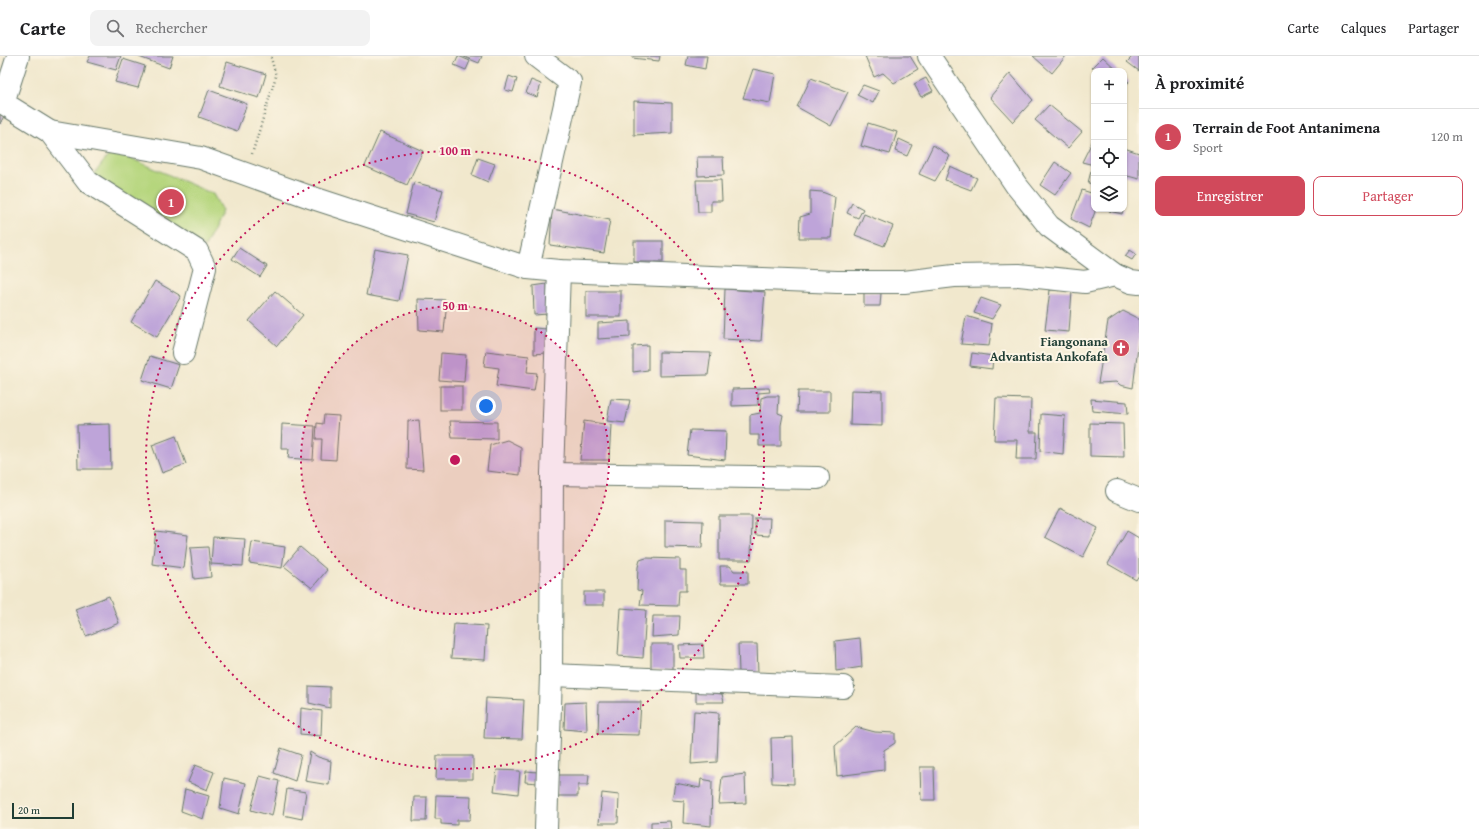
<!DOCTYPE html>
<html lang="fr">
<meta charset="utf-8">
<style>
body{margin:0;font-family:"Gentium Book Plus",serif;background:#f2f2f2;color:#202124}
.controls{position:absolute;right:12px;top:12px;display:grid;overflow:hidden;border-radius:8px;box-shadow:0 1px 3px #0004}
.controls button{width:36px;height:36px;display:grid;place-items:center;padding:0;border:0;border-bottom:1px solid #e0e0e0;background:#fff;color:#202124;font:20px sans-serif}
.scale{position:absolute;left:12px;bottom:10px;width:62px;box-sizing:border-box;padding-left:4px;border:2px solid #1f3d34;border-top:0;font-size:11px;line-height:14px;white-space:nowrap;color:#1f3d34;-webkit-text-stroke:3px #fcf5e5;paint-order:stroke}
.you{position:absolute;left:486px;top:350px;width:14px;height:14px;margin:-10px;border:3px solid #fff;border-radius:50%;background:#1a73e8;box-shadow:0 0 0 6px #1a73e833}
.badge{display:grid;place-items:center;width:26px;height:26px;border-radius:50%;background:#d1495b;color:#fff;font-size:13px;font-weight:700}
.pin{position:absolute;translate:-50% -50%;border:2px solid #fff;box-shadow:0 1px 4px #0006}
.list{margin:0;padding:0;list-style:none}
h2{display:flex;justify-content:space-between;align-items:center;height:52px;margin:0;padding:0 16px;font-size:17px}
h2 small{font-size:13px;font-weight:400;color:#757577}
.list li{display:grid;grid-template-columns:26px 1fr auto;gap:12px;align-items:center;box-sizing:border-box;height:56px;padding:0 16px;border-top:1px solid #e0e0e0}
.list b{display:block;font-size:15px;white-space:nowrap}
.list p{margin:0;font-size:13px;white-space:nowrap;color:#757577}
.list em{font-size:13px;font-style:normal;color:#757577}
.actions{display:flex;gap:8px;padding:12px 16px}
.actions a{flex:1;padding:9px 0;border:1px solid #d1495b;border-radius:8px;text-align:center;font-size:14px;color:#d1495b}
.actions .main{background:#d1495b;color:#fff}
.icon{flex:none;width:22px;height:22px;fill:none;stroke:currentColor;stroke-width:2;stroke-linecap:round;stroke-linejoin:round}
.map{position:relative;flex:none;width:1139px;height:773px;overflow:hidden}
header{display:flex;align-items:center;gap:24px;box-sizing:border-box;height:56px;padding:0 20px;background:#fff;border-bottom:1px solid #e0e0e0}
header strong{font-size:19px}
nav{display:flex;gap:22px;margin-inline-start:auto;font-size:14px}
.search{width:280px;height:36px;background:#f2f2f2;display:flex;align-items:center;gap:10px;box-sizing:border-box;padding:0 14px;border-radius:8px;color:#757577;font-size:15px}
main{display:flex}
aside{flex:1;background:#fff}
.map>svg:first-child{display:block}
</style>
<header>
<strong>Carte</strong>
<div class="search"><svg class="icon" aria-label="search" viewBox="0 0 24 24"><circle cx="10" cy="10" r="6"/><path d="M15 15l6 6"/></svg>Rechercher</div>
<nav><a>Carte</a><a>Calques</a><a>Partager</a></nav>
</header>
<main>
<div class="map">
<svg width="1139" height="773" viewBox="0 0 1139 773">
<rect width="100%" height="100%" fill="#fcf5e5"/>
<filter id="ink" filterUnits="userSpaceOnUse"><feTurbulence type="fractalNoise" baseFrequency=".025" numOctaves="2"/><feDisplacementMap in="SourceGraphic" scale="8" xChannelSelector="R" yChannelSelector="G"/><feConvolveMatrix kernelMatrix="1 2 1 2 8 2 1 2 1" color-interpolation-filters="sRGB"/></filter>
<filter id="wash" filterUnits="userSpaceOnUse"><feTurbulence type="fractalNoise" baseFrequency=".012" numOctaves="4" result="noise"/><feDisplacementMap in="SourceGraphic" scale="16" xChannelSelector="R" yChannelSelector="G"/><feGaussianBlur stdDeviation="0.9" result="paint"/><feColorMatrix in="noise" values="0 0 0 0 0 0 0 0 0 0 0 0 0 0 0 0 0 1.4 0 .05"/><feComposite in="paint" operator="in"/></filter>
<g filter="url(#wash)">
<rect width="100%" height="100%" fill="#f1e8cd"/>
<path fill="#b5d67d" stroke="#6a8a58" d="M114,98L123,99L213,138L222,155L205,191L88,126L108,100Z"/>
<g id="blocks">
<g fill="#bea4d9">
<path d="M90,0H121L116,14L87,6Z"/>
<path d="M140,0H173L169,12L139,1Z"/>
<path d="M458,0L470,5L466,14L454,9Z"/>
<path d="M462,0H482L479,7Z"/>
<path d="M633,0H660L659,5L632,2Z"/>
<path d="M688,0H707L705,13L686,9Z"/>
<path d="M865,0H910L918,13L894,27L883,17L874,21Z"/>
<path d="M1033,0H1066L1052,17Z"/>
<path d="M1133,0H1139V15L1127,6Z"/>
<path d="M1103,1L1118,15H1095L1092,12Z"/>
<path d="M123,3L145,10L138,32L115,26Z"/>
<path d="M227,6L266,18L259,42L220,30Z"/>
<path d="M753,13L775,18L770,47L743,42Z"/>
<path d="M1010,17L1033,44L1013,66L990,41Z"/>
<path d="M509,20L517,23L513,36L505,34Z"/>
<path d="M1124,21L1129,26L1124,30Z"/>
<path d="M811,22L848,36L831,70L797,51Z"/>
<path d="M926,22L933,35L921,41L914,28Z"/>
<path d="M531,24L541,28L537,41L526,37Z"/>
<path d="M863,29L879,35L873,47L857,39Z"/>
<path d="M209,34L247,48L237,75L199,61Z"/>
<path d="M634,45L672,47V77L634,79Z"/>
<path d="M1049,49L1082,76L1068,92L1035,64Z"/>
<path d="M0,58L4,60L0,68Z"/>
<path d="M868,67L897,76L890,98L861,90Z"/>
<path d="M380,76L423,95L407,129L365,110Z"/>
<path d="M1094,82V109L1082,106Z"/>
<path d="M899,83L912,89L907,100L895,95Z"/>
<path d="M933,89L950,100L935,125L919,118Z"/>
<path d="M1124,92L1139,97V123L1124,119Z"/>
<path d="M697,101H723L724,119L698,120Z"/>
<path d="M478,102L495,108L488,126L472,119Z"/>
<path d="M1055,106L1071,117L1055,139L1040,129Z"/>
<path d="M950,110L977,122L971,134L945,124Z"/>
<path d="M1091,115L1094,116V128L1088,127Z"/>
<path d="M696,124H721L722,145H711V156H698Z"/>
<path d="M414,126L443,134L434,166L406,158Z"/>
<path d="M1082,134L1094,138V153H1096L1089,172L1071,163Z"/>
<path d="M810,135L822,136L835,141L831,182H799L800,161L810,158Z"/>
<path d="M852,147L863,153L858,162L847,157Z"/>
<path d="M552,153L610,164L604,197L550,189Z"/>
<path d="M1110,153H1123L1122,158L1109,155Z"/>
<path d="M864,158L893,170L884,190L855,179Z"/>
<rect x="634" y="185" width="29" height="21"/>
<path d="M239,192L267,210L260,221L232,203Z"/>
<path d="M375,193L408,199L399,245L366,239Z"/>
<path d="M1130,194L1136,198L1132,204L1125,200Z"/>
<path d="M155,225L181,240L157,281L131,266Z"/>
<path d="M547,228L548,258L534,259L533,230Z"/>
<path d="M725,233L765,236L761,285L723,283Z"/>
<path d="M1050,234L1072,235L1069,276L1045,274Z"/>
<path d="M275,235L303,259L277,290L249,265Z"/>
<rect x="586" y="235" width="35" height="26"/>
<path d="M864,236L881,237L880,250H864Z"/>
<path d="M981,242L1001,249L992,263L974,257Z"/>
<path d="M418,243L447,244L444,276L419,274Z"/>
<path d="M1123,255L1139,263V283L1133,332L1120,329L1117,326L1098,327L1108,265Z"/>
<path d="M966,260L992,268L989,290L961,288Z"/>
<path d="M630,265V281L598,283V267Z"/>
<path d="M534,272L547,273L546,297L534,298Z"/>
<path d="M648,289V314L633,316V290Z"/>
<path d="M486,295L529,300L527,316L537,317L534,335L496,330L499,312L484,310Z"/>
<path d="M659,296L711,297L708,319L659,320Z"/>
<path d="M441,297L466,299L464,326L439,324Z"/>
<path d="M972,297L993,300L992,313L970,310Z"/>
<path d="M150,300L179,309L171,333L142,324Z"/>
<rect x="440" y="330" width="22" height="24"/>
<path d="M769,332L770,336L758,337V349L732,350V333Z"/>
<path d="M851,334L882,335V370L850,369Z"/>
<path d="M798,335H830V356H797Z"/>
<path d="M767,340H779L778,357L783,359L781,369V390H759V379H750V359L760,357L761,342Z"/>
<path d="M996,342L1031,343L1030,376H1037L1036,403H1016L1017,384H994Z"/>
<path d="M611,343L630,344L625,367L607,365Z"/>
<path d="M1091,343L1127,346L1128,358L1092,355Z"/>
<path d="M1041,358L1065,360L1063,398L1040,395Z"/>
<path d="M324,359L339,360L336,404L321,403L322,383H316L317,367L323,368Z"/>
<path d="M419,364L423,414L407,413L408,365Z"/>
<path d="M450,365L497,366V383L452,382Z"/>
<path d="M584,365L611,369L609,404H580Z"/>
<path d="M1090,367L1123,368L1124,401L1090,400Z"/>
<path d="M110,368L111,413H78L77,369Z"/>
<path d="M282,368L315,370L313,404L288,402L289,393H281Z"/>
<path d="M690,374L726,375L725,404L687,399Z"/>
<path d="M176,380L186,408L162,417L152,389Z"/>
<path d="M507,384L521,391L520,419L487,415L490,389Z"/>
<path d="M1060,452L1098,472L1083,501L1045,481Z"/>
<path d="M719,460H752L751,504H719Z"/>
<path d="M755,462H770L769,480L755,479Z"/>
<path d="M665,464L703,465L702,492L665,491Z"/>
<path d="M156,475L188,479L184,512L152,508Z"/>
<path d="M1127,475L1139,482V519L1136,524L1108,508Z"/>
<path d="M213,481L245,483L243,510L211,508Z"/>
<path d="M252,486L285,491L282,512L249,507Z"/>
<path d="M208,491L211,521L194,523L190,492Z"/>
<path d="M300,491L327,514L312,532L284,510Z"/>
<path d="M646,502L680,503V514H686V535H679L678,550L640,549L642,535L637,534L638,511L640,504Z"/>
<path d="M720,510H730L734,515H748V528H721Z"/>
<rect x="584" y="536" width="20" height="13"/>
<path d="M109,540L119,567L86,580L75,553Z"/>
<path d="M621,552L646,554L643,602L618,600Z"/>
<path d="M653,560H680L679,579L652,581Z"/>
<path d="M454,568L487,570L485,604L451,602Z"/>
<path d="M860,582L862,611L836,615L835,585Z"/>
<rect x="651" y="588" width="22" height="26"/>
<path d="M703,588L704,602H680L679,589Z"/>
<path d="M738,588H757L758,617H739Z"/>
<path d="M309,630L330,631V652L309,647Z"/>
<path d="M696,635L722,638L724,646H696Z"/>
<path d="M486,642L524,644L522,683L484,682Z"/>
<path d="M586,646L587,675L564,673L565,647Z"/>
<path d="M599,646H641L639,679L598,678Z"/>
<path d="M301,652L322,655L321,680L300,678Z"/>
<path d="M694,655L719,657L717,706L691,708Z"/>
<path d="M856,671L875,676L895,677V687L884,694V714L837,720L835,690Z"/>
<path d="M793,681L794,728L772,727L771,682Z"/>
<path d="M281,692L301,699L295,725L274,717Z"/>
<path d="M310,696L318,701L331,705L329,729L305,725Z"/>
<path d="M437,700H473V723H436Z"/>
<path d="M195,709L214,716L207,734L188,726Z"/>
<path d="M920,711H934L935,744H921Z"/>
<path d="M497,714L520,715L518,738L494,735Z"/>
<path d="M526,715L538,716V727L525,726Z"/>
<path d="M745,718L746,747L719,748L722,721Z"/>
<path d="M558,719H589L588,729H578V740H558Z"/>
<path d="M260,720L279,725L272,760L251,754Z"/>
<path d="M224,722L246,727L239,758L220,752Z"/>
<path d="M701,723L712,725L711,770L683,767L684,745L672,744L675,727L700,732Z"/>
<path d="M185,733L209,740L203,763L181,755Z"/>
<path d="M287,733L306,736L302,763L283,759Z"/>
<path d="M602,737L619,739L618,767H599Z"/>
<path d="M436,739L471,740L470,764H457V769L441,768V763H435Z"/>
<path d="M414,741H427L426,765H413Z"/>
<path d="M670,765L671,773H651V766Z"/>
</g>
</g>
</g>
<g filter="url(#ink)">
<use href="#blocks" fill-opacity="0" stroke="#68796a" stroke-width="1"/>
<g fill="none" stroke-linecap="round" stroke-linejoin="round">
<defs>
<g id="minor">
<path d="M929,0L1016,129L1049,170L1115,219L1131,226L1139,227"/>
<path d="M0,45L50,76L201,102L310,141L528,212L559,215L837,226H904L954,220L1019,219L1085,226L1115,219"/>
<path d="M3,47L18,0"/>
<path d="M50,76L88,126L197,195L205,212L183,297"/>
<path d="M528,212L570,26L536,0"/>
<path d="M552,418L818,422"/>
<path d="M1117,435L1139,444"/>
<path d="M551,619L843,631"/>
<path d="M546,773L551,619L552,418L559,215"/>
</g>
</defs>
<use href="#minor" stroke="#68796a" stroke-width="24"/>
<path stroke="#68796a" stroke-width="2.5" stroke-dasharray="1 3" stroke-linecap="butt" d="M252,98L276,20L271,2L268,0"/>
<use href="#minor" stroke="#fff" stroke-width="22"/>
</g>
</g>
<circle cx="455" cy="404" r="154" fill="#c2185b" fill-opacity=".12"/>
<g fill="none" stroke="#c2185b" stroke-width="2" stroke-dasharray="2 4">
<circle cx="455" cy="404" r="154"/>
<circle cx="455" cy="404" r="309"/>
</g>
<defs>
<symbol id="church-disc" viewBox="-11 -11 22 22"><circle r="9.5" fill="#d1495b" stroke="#fcf5e5"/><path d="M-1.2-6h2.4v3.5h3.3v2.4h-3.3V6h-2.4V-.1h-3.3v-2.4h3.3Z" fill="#fff"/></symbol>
</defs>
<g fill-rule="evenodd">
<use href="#church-disc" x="1111" y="282" width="20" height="20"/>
</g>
<g text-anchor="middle" stroke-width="4" stroke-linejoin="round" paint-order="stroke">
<g font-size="13" font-weight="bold" fill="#1f3d34" stroke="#fcf5e5" text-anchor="end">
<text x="1108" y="290">Fiangonana<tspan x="1108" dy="15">Advantista Ankofafa</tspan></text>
</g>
</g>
<circle cx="455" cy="404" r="6" fill="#c2185b" stroke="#fcf5e5" stroke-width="2"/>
<g font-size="12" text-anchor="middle" font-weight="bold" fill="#c2185b" stroke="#fcf5e5" stroke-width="4" stroke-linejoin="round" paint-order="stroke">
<text x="455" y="99">100 m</text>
<text x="455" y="254">50 m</text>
</g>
</svg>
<div class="controls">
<button>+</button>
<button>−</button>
<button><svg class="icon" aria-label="locate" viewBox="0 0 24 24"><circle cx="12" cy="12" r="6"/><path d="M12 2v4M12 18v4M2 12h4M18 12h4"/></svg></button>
<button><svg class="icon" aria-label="layers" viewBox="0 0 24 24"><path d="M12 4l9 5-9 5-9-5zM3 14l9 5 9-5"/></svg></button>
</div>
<div class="scale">20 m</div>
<div class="you"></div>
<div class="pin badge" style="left:171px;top:146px">1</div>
</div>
<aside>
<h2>À proximité<small></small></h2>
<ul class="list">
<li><span class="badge">1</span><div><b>Terrain de Foot Antanimena</b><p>Sport</p></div><em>120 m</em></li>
</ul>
<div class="actions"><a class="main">Enregistrer</a><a>Partager</a></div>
</aside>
</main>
